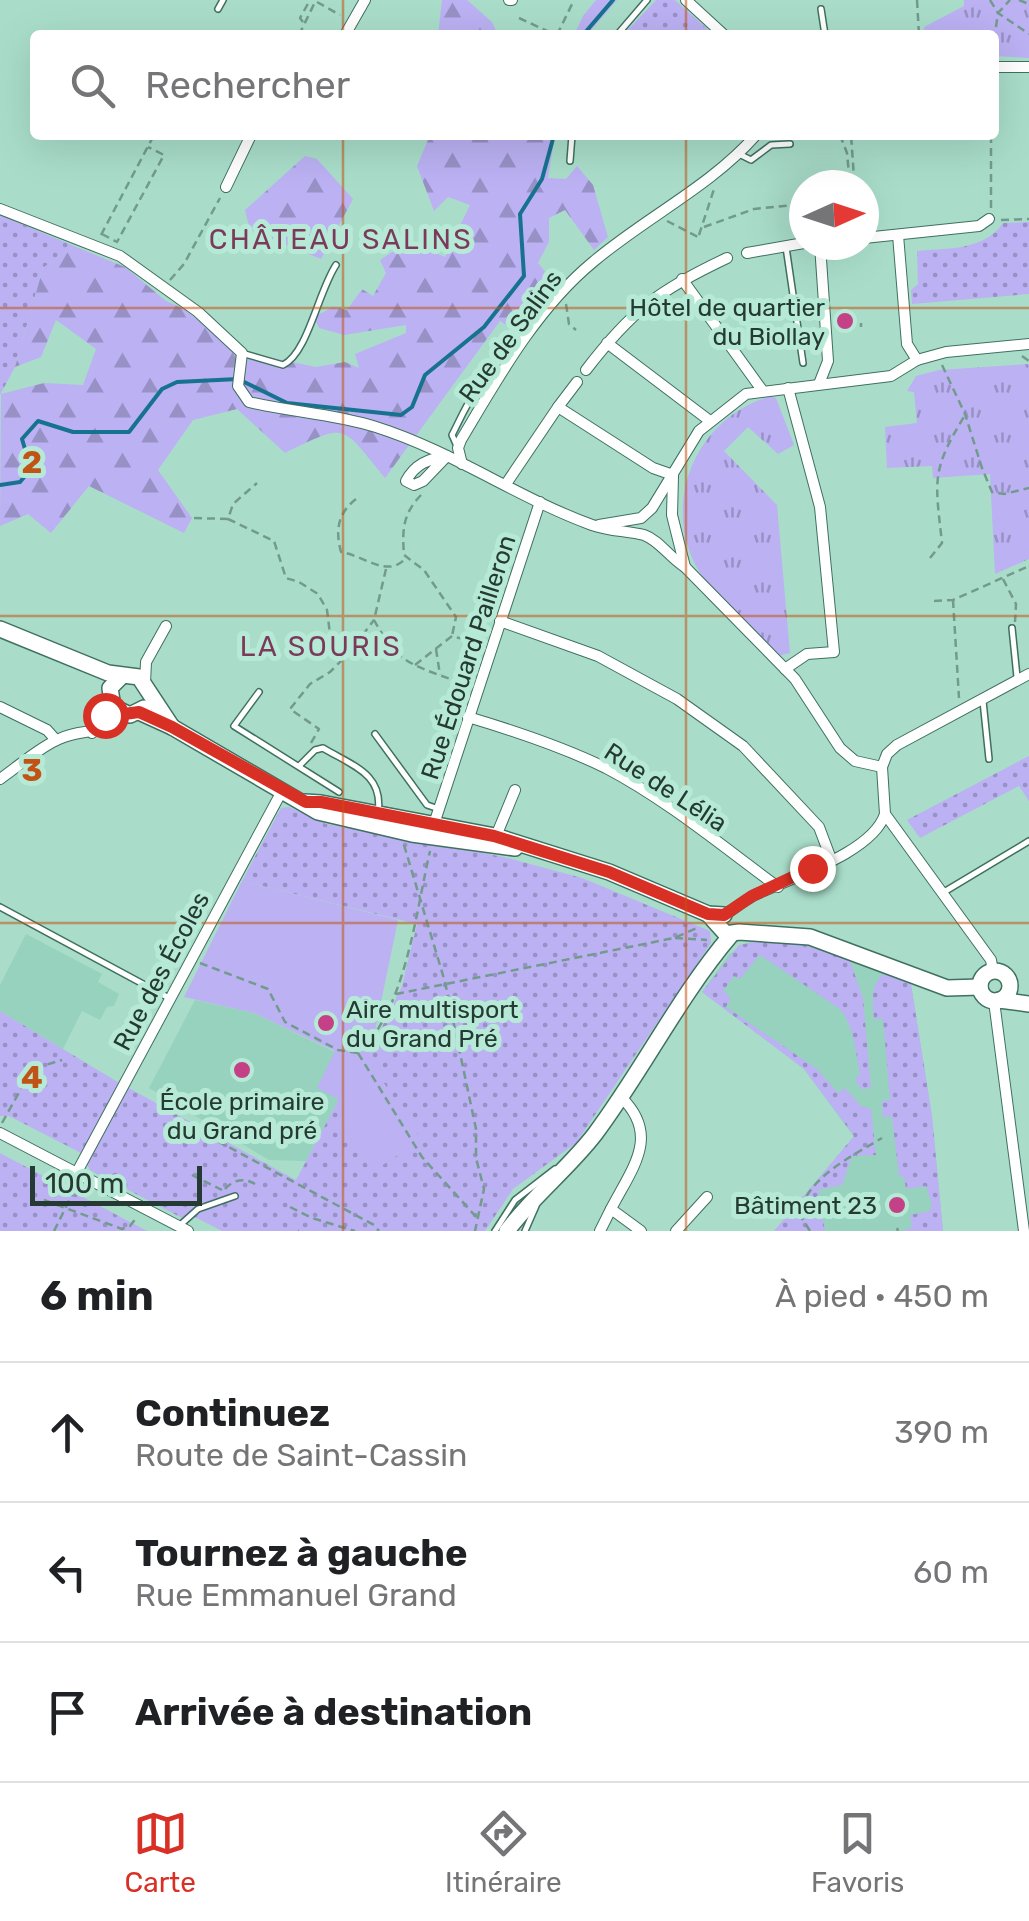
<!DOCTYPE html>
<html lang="fr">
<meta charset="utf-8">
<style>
body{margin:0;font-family:Rubik,sans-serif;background:#f6f6f6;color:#202124}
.compass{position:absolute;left:789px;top:170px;width:90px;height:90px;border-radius:50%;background:#fff;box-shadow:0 10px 40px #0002;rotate:87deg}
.scale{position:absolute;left:30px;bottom:25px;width:172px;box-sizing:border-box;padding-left:10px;border:5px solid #253a33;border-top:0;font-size:28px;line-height:35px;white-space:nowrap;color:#253a33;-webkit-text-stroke:8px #b6ead7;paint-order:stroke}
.stop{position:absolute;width:30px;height:30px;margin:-22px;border:8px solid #d93025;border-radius:50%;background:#fff}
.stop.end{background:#d93025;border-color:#fff;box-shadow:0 2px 10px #0008}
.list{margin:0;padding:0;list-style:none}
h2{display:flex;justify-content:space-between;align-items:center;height:130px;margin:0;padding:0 40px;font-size:42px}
h2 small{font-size:32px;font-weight:400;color:#757577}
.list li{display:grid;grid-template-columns:65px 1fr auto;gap:30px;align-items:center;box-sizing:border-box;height:140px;padding:0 40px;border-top:2px solid #e0e0e0}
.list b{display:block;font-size:38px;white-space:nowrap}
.list p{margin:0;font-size:32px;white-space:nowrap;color:#757577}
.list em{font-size:32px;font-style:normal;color:#757577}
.icon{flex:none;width:55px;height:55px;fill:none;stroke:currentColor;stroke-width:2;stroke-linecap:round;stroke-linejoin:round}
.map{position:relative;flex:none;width:1029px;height:1231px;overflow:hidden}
.search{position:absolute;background:#fff;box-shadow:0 10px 40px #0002;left:30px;right:30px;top:30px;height:110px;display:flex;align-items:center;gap:25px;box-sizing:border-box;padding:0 35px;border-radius:10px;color:#757577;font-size:38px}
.sheet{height:550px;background:#fff}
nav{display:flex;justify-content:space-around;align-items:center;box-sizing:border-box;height:140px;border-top:2px solid #e0e0e0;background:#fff;font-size:28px;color:#757577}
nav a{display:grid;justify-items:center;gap:5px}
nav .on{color:#d93025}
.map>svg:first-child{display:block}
</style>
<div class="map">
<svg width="1029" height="1231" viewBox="0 0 1029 1231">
<defs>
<pattern id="grass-dots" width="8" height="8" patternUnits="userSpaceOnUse" patternTransform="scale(2.5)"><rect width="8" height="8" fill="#bbb1f3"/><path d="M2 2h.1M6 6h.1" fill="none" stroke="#9891c5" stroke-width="1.8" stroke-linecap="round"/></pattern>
<pattern id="forest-firs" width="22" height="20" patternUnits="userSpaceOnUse" patternTransform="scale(2.5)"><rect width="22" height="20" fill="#bbb1f3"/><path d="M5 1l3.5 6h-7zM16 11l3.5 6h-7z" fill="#9891c5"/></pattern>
<pattern id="park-tufts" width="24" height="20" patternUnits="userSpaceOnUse" patternTransform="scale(2.5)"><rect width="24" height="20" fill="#bbb1f3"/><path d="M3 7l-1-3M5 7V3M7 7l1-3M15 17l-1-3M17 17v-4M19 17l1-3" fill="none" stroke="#9891c5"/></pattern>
</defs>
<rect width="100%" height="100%" fill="#a9ddca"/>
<g fill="#96d2bd">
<path d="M26,934L102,974L98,982L119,994L114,1006L107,1007L100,1020L82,1011L63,1049L0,1011V985Z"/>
<path d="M751,941L832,951L911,984L932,1116L943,1231H774L854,1137L804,1069L702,992L729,954Z"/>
<path d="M195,1000L254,1013L335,1052L339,1099L306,1161L269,1160L149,1088Z"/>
</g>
<g fill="url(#grass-dots)">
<path d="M656,0H675L714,35H623Z"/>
<path d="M0,215L74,246L43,268L15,367L0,395Z"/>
<path d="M1029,222V294L912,304L911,290L918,284L917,251C947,248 984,251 1003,223Z"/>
<path d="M1029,756V801L1019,786L920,838L907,820Z"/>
<path d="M289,807L326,824L504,857L582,878L710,931L711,943L576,1143L513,1189L485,1231H222L197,1218H182L90,1170L81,1153L9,1116H0V1011L116,1081L296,1180L339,1099L342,1125L377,1037L402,986L417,924L242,881L281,808Z"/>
<path d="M769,939L790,941L849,958L863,998L871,1088L861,1089L855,1079L860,1074C855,1051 855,1030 841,1010L760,955L740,979L734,976L723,991L731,998L726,1007L817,1069L838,1093L845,1088L861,1106L871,1109L876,1155L852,1156L842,1185L818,1190L825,1231H774L854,1136L804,1069L702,992L739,945Z"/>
<path d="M882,975H891L911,984L932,1116L943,1231H902L912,1227L910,1215L929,1211L932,1205L926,1186L906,1189L904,1177L899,1176L892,1117H883L882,1101L890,1100L883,1019H874C873,1003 870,987 882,975Z"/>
<path d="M0,1153L147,1231H0Z"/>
</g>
<g fill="url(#forest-firs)">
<path d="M442,0H467L492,22L498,35H438Z"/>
<path d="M596,0H617L587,35H574L583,16Z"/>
<path d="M430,135H555L548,178L566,179L577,166L593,185L608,237L594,250L565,210L549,218V242L538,263L553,281L516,331L500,321L385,478C340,424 349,422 285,453L237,409L193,420L158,470L192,518L184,533L89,486L51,533L28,514L0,526L1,394L44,383L83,385L96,349L56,320L41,357L15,367L43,268L74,246L125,267L166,301L184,309L235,350L316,367L345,362L359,368L355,354L406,333V325L344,335L319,328L314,317L333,307L347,310L362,289L373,296L386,273L380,260L409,241L445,257L470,205L448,197L434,211L417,166Z"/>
<path d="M305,156L317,159L353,199L321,259L250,230L245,210Z"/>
</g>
<g fill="url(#park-tufts)">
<path d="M964,0H1029V58L994,56V35H924V27L964,6Z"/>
<path d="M1029,364V559L995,574L990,474L933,478L932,466L887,468L885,427L917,423L914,392L907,391L916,376L939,370Z"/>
<path d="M771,396L776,398L794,445L778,454L748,427L724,451L777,505L790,653L778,656C755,632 728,609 707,583C655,515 691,418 771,396Z"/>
</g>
<path fill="#bbb1f3" d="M242,881L398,920L369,1060L421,1140L372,1172L342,1125L338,1099L317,1088L335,1051L254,1013L184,997Z"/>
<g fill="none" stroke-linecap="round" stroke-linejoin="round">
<g stroke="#16728f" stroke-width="4">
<path d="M583,35L613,0"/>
<path d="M0,485L20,482L31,469L22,439L38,421L73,432H129L162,389L177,382L238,379L287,403L401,415L412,407L425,375L484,327L524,276L520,214L542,179L554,135"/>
</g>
<defs>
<g id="lane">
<path d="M218,9L223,0"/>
<path d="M821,9L825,35"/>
<path d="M617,35L647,0"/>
<path d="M739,154L751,160L771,145L790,144"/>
<path d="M570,161L572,135"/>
<path d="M786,247L803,363"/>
<path d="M245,354L283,365C308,353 318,292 336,265"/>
<path d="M457,446L452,435C464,412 475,382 499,370"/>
<path d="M1012,628L1017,677"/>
<path d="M259,692L234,726L339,792"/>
<path d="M983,701L989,759"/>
<path d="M375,734L427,805L439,809"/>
<path d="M300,765L315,750L323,748C353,766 384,774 378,813"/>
<path d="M944,892L1029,841"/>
<path d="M0,907L169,998"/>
<path d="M179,1226L198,1209L235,1196"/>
<path d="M495,1231L515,1200L555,1169"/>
<path d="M525,1231L536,1206"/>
</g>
<g id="street">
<path d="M509,0H512"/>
<path d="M686,0L724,35"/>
<path d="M345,35L365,0"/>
<path d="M994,67H1029"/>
<path d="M226,187L251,135"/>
<path d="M0,209L120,256L198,312L242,353L238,386L249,402C291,412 335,414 376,427C452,451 518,498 592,525C609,531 628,531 644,535C659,540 670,558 685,567L795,679L840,748L855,761L882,767"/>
<path d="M898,235L907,344L917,360"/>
<path d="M864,238L979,226L989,219"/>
<path d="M747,253L804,243"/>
<path d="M682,279L762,390"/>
<path d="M607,343L710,421"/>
<path d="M586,370C632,310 659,290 727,258"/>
<path d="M819,384L828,361L820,245"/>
<path d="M558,407L577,382"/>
<path d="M447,456L423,481L414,485L406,481C415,464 428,459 447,456Z"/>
<path d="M462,464L458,448L461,440C498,378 536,309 593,262C646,217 710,187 756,135"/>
<path d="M673,476L672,515L685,567"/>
<path d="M506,484L558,407L653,468L673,475"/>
<path d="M599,525L641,518L652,508L699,431L746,394L891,376L917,360L946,352L1029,344"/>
<path d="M500,621L598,656L677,699L743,746L819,827L831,859"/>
<path d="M785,669L807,654L834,652L820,507L788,388"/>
<path d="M145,683L146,662L166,626"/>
<path d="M0,707L47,730L56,740"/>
<path d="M468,717C515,731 561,746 606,768C667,800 722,846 778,887"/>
<path d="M92,733L112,705"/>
<path d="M0,779C19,766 38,748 59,739C86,727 96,738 125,714"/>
<path d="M434,824L540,502"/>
<path d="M494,841L515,790"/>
<path d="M726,914C735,908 744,901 753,896C788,878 872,854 885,814"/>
<path d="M993,972L991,960L885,814L882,767L887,754L897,745L1029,674"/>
<path d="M994,1001L1024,1231"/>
<path d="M621,1097C661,1136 632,1168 611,1209L641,1231"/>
<path d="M0,1133L188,1231"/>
<path d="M77,1172L282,791"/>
<path d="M600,1231L611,1209"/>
<path d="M676,1231L707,1197"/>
</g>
<g id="secondary">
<path d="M0,629L108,673L139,677L172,727"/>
<path d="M122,676L110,688L113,707L130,715L144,708"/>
<path d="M139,712L172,727L318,812L412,834L515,848"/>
<path d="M305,802L321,803L495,836L609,872L708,914L724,915"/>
<path d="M708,914L726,934L739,932L810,937L947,988L980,987"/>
<circle cx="995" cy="986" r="15"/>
<path d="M999,1000L1029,1004"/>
<path d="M507,1231C532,1197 568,1169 595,1134C643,1070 679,996 731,935"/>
</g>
</defs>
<use href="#lane" stroke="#3f7060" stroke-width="8"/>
<use href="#street" stroke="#3f7060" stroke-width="12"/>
<use href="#secondary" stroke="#3f7060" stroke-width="18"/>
<g stroke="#739b8d" stroke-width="2.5" stroke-dasharray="8 5" stroke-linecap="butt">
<path d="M917,0L919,35"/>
<path d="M990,0L998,13L1029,34"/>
<path d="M1019,0L1029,4"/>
<path d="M317,2L340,15"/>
<path d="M519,18L556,35"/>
<path d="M303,22L300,18L310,0"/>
<path d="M299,35L316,0"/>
<path d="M557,35L574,0"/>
<path d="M994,40L998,13L1010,0"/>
<path d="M840,135L847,153L850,185"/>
<path d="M991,135V208"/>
<path d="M850,182L854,178L851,135"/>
<path d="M1001,220L1029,219"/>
<path d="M667,221L700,238"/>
<path d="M704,227L754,209L804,204"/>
<path d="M102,234L117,242L164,155L148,147"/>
<path d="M101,235L154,135"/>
<path d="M699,235L714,189"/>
<path d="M170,280L184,264L220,198"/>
<path d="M566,304L569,324L576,330"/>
<path d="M861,323V327"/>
<path d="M1022,356L1029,361"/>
<path d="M942,365L965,414L982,468L992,492L1004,494L1029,488"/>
<path d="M421,495C403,514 402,529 404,555L424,570L456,617L452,636"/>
<path d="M356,499C338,513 335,530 341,552C365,556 387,578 405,559"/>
<path d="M194,518L228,519L233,504L257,483"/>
<path d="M228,519L274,541L286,578L299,582L318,594L327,610L330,634L348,654"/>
<path d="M930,558L942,543C935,479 931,471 965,415"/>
<path d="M386,569L374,620C397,662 409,664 453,680"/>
<path d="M1003,579L1016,604L1015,622"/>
<path d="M953,600L959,698"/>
<path d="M934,601L953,600L1029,566"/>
<path d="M436,649L440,675"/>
<path d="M415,665L452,636L466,640"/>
<path d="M311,743L319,729L290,709L310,684L330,672L348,654L374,620"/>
<path d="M404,845L445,982L476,1129V1158L484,1189L475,1231"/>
<path d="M675,938L707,940"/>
<path d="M200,963L268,989L285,1022L338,1050L358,1053C406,1010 416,911 430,851"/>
<path d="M396,994L674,938L699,927"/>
<path d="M358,1053L422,1157L478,1219"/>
<path d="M2,1123L32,1069L62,1060"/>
<path d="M195,1129L374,1225L379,1231"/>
<path d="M192,1175L222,1190"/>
<path d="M225,1189C233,1180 244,1177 255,1184"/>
<path d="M44,1200L122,1229L130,1226L137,1217"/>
<path d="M290,1207L312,1218L355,1231"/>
<path d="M897,1228L898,1231"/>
<path d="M54,1231L78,1183"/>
<path d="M298,1231H299"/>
<path d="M810,1231L800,1215C804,1179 854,1155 882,1138"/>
</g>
<use href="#lane" stroke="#fff" stroke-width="5"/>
<use href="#street" stroke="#fff" stroke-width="10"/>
<use href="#secondary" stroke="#fff" stroke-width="15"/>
</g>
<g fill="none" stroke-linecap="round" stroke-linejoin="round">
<path stroke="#d93025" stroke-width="12" d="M105,715L112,705L124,714L139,712L172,727L306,802H321L494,836L609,872L708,914L724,915L752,896L812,868"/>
</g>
<path fill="none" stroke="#c15314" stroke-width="2.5" stroke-opacity="0.55" d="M343,0V35M686,0V35M343,135V1231M686,135V1231M0,308H1029M0,616H1029M0,923H1029"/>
<g fill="#c44188" stroke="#b6ead7" stroke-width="4">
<circle cx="845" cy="321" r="10"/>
<circle cx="326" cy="1023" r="10"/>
<circle cx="242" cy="1070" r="10"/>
<circle cx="897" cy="1205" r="10"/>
</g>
<g text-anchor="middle" stroke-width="10" stroke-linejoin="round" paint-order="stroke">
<g font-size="25" fill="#253a33" stroke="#b6ead7" text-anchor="end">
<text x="825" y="316">Hôtel de quartier<tspan x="825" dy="29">du Biollay</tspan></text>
<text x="346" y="1018" text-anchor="start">Aire multisport<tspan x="346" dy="29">du Grand Pré</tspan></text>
<text x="242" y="1110" text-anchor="middle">École primaire<tspan x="242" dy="29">du Grand pré</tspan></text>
<text x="877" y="1214">Bâtiment 23</text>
</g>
<g font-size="25" fill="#253a33" stroke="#b6ead7">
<text transform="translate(510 336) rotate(-54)" y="9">Rue de Salins</text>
<text transform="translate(468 657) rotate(-72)" y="9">Rue Édouard Pailleron</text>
<text transform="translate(666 787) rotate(33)" y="9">Rue de Lélia</text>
<text transform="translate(161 971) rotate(-62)" y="9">Rue des Écoles</text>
</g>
<g font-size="28" letter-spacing="2.5" fill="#7c3a5b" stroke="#b6ead7">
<text x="341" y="249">CHÂTEAU SALINS</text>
<text x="321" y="656">LA SOURIS</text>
</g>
</g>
<g font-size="32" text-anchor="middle" font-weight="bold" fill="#c15314" stroke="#b6ead7" stroke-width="10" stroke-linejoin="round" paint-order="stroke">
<text x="32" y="473">2</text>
<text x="32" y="781">3</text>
<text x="32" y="1088">4</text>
</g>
</svg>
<svg class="compass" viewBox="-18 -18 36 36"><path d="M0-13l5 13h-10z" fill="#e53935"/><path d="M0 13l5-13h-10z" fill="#757577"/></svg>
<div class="scale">100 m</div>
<div class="stop" style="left:105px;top:715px"></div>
<div class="stop end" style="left:812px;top:868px"></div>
<div class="search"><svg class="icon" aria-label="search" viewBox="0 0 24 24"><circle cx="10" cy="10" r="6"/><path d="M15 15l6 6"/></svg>Rechercher</div>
</div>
<section class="sheet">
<h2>6 min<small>À pied · 450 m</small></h2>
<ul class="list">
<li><svg class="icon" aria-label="ahead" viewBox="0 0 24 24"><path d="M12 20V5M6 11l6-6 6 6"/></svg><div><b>Continuez</b><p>Route de Saint-Cassin</p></div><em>390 m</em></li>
<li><svg class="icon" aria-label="left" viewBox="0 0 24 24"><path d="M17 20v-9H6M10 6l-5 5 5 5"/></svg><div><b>Tournez à gauche</b><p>Rue Emmanuel Grand</p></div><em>60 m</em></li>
<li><svg class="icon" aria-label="arrive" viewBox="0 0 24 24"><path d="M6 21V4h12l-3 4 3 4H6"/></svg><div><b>Arrivée à destination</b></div></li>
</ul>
</section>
<nav>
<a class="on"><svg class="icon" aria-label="map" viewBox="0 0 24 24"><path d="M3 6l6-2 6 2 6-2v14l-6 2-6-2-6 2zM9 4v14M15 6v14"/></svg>Carte</a>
<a><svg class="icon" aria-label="directions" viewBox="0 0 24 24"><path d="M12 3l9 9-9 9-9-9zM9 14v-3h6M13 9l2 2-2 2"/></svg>Itinéraire</a>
<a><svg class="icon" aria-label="saved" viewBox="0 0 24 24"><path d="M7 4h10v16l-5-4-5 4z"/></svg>Favoris</a>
</nav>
